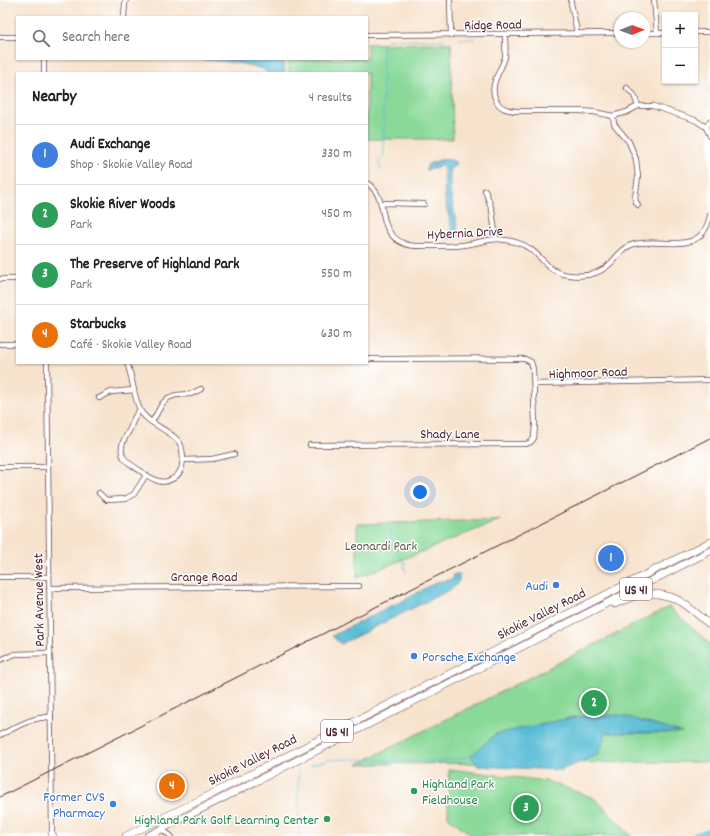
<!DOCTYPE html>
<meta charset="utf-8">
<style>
body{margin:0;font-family:Dekko,sans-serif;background:#f6f6f6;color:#202124}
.controls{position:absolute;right:12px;top:12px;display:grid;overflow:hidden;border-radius:0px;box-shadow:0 1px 3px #0004}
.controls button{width:36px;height:36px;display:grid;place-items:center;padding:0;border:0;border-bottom:1px solid #e0e0e0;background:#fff;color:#202124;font:20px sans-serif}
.compass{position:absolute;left:614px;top:12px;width:36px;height:36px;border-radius:50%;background:#fff;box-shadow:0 1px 3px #0004;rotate:89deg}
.you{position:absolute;left:420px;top:492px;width:14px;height:14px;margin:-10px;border:3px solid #fff;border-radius:50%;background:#1a73e8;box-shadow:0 0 0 6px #1a73e833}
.badge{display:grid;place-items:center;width:26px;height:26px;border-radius:50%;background:#c8321e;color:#fff;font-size:13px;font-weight:700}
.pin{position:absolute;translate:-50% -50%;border:2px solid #fff;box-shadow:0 1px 4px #0006}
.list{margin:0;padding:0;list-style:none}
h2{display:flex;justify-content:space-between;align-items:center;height:52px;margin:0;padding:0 16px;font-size:17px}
h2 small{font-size:13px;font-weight:400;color:#757577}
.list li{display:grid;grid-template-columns:26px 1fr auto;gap:12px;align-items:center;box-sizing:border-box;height:60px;padding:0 16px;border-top:1px solid #e0e0e0}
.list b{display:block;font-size:15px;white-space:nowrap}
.list p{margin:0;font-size:13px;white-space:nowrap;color:#757577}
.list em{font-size:13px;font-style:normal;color:#757577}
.icon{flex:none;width:22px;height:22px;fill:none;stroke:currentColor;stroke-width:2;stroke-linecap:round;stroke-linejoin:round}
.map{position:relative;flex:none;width:710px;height:836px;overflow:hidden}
.search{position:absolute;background:#fff;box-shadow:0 1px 3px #0004;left:16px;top:16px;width:352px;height:44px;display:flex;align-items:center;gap:10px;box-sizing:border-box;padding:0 14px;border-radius:0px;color:#757577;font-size:15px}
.panel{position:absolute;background:#fff;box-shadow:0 1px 3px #0004;left:16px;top:72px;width:352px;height:292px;border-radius:0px}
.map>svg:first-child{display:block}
</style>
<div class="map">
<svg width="710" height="836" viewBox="0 0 710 836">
<rect width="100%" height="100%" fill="#fff"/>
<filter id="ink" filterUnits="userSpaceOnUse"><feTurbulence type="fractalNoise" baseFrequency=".025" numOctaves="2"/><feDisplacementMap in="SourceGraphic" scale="8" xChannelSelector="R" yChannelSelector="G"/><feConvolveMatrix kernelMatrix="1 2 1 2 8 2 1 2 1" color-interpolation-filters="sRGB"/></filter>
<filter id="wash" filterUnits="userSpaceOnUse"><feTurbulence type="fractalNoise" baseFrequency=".012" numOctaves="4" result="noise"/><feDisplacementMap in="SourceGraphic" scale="16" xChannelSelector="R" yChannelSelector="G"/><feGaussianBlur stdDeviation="0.9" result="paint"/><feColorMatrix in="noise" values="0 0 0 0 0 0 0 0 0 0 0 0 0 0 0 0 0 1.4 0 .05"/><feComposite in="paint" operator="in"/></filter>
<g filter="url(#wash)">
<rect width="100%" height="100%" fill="#f7e3cd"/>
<g fill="#8ad999" stroke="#6a7c62">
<path d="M451,43L453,139H367V73H289V59H367V44Z"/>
<path d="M500,520L357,578V524Z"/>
<path d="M669,607L710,644V762L358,764Z"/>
<path d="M449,769L546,781L594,798L632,836H473L448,817Z"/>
</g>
<g fill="#57bcd6" stroke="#506e80">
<path d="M196,59H281L284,63L285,73H267L263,69L239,63Z"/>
<path d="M447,159L456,162L457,165L450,168V192L459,236L455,238H444L443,235L452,231L445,200L444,169L441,166L426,170L428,164L440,160Z"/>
<path d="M454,574H459V581L453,588L341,644L332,636L390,606L401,602L429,586L441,581L453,579Z"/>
<path d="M620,715L682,733H606L598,755L561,770L478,766L471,756L496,734L574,717Z"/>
</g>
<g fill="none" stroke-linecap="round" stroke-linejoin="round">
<g stroke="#57bcd6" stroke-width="1">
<path d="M459,39H476"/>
<path d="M386,41L389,40H445"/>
<path d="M383,171C379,167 379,165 379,160L384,155L382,51L383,44"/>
<path d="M380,524L381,527L389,529L390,530C391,543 396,552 403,562L406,563L404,565L406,567L404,568L406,572"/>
<path d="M311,765L327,760L347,759L409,761H443L471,756"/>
<path d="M298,771L299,836"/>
</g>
<path stroke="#57bcd6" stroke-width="7" d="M695,836L710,831"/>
</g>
</g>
<g filter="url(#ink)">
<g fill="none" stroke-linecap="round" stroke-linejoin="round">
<defs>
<g id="minor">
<path d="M450,0L451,35"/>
<path d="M571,0V3L576,27V34"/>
<path d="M654,0L657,33"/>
<path d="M124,17L125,3L126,0"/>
<path d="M695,32H710"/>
<path d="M644,33H665"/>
<path d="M367,35L620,33"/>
<path d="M505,35C505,41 506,50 505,57C501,72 487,85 497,102C501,109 508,110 516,111H581L594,112L613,116L627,112L638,106H653L695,120L706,127L710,136"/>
<path d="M0,37H17"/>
<path d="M44,59V73"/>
<path d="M627,88L634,95L638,106"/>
<path d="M613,116L614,124L629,142L636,159L638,177L635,198L636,202L638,205"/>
<path d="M706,127L710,121"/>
<path d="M367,183C392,200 373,231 405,244C413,247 421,246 429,246C442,246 456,247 469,244C478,243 488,239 498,239C509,240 521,242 530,249C545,259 548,273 569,275C584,277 600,274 611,263C617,256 622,249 631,245C659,235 702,260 710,215"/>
<path d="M485,190L492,210L496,239"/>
<path d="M382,204L387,203L424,204"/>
<path d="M0,279H17"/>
<path d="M0,344H17"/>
<path d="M47,363L52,835"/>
<path d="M127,363C133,378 133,395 140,410C148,426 179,432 182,449C184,461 183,475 170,480C167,482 162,482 158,481C153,479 147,476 142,472C131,464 117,459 123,442C125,437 128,433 130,429C133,422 134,415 140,410"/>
<path d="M534,384L710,380"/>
<path d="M99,398L111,392L134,390"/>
<path d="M152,422L162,404L168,398L176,395L191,394L201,389"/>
<path d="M310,445L526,444L531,442L534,438L535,425L533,369L531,362L525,359C472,358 420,359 367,359"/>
<path d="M183,460L212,459L234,454"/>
<path d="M0,467H48"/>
<path d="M99,493L104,498L107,500L125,499L134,494L146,475"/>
<path d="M0,577H49"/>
<path d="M49,588L359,586"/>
<path d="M0,660L15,654L50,653"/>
<path d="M0,735C17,727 31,717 51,717"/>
<path d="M161,829L171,836"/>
</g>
<g id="highway">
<path d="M615,604C623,601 632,596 641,594C656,592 674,596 686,605C694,611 702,618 710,625"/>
<path d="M52,834L53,836"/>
<path d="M126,836L200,800L710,542"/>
<path d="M148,836L710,551"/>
</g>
</defs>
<use href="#minor" stroke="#643c43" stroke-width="6"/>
<use href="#highway" stroke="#643c43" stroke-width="8"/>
<use href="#minor" stroke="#fff" stroke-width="4.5"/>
<use href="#highway" stroke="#fff" stroke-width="7"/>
<path stroke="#4a1f2b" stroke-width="1" d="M0,797L710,438"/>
</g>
</g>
<g fill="#3f7fe0" stroke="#fff" stroke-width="1.5">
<circle cx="556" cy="585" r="4"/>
<circle cx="414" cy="656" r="4"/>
<circle cx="113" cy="804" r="4"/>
</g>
<g fill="#2e9e5b" stroke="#fff" stroke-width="1.5">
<circle cx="414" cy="791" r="4"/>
<circle cx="327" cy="819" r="4"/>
</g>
<g text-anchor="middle" stroke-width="3" stroke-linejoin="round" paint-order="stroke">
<g fill="#fff" stroke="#80626b" stroke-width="1">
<rect x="620" y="578" width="32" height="22" rx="3"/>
<rect x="321" y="720" width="32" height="22" rx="3"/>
</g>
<g font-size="13" font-weight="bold" fill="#4a1f2b">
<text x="636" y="594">US 41</text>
<text x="337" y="736">US 41</text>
</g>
<g font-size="14" fill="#4a1f2b" stroke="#fff">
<text transform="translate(493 24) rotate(-1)" y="5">Ridge Road</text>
<text transform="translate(465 232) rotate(-3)" y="5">Hybernia Drive</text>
<text transform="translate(588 372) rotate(-2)" y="5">Highmoor Road</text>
<text x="450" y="438">Shady Lane</text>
<text x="204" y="581">Grange Road</text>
<text transform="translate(38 600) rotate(-91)" y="5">Park Avenue West</text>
<text transform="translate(541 613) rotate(-27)" y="5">Skokie Valley Road</text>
<text transform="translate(252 759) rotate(-27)" y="5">Skokie Valley Road</text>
</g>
<g font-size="14" fill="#5d574c" stroke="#fff">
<text x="381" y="550">Leonardi Park</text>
</g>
<g font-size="14" fill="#366cbe" stroke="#fff" text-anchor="end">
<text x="548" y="590">Audi</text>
<text x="422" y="661" text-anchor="start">Porsche Exchange</text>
<text x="105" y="801">Former CVS<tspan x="105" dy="16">Pharmacy</tspan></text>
</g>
<g font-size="14" fill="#27864d" stroke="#fff" text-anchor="start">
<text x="422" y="788">Highland Park<tspan x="422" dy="16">Fieldhouse</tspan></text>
<text x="319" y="824" text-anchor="end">Highland Park Golf Learning Center</text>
</g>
</g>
</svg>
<div class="controls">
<button>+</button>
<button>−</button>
</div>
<svg class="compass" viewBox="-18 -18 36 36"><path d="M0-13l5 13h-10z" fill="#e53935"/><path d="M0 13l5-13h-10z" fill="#757577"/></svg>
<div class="you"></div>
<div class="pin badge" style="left:611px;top:558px;background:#3f7fe0">1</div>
<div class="pin badge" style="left:594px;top:703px;background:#2e9e5b">2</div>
<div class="pin badge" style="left:526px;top:808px;background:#2e9e5b">3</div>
<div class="pin badge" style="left:172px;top:786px;background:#e8710a">4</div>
<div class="search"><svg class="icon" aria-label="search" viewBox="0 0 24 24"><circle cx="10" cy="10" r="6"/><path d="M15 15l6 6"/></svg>Search here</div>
<section class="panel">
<h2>Nearby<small>4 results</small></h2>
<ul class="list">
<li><span class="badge" style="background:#3f7fe0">1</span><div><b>Audi Exchange</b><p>Shop · Skokie Valley Road</p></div><em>330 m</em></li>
<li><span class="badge" style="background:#2e9e5b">2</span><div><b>Skokie River Woods</b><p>Park</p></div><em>450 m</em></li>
<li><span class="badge" style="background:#2e9e5b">3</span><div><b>The Preserve of Highland Park</b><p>Park</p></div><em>550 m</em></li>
<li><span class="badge" style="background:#e8710a">4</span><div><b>Starbucks</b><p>Café · Skokie Valley Road</p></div><em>630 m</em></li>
</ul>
</section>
</div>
